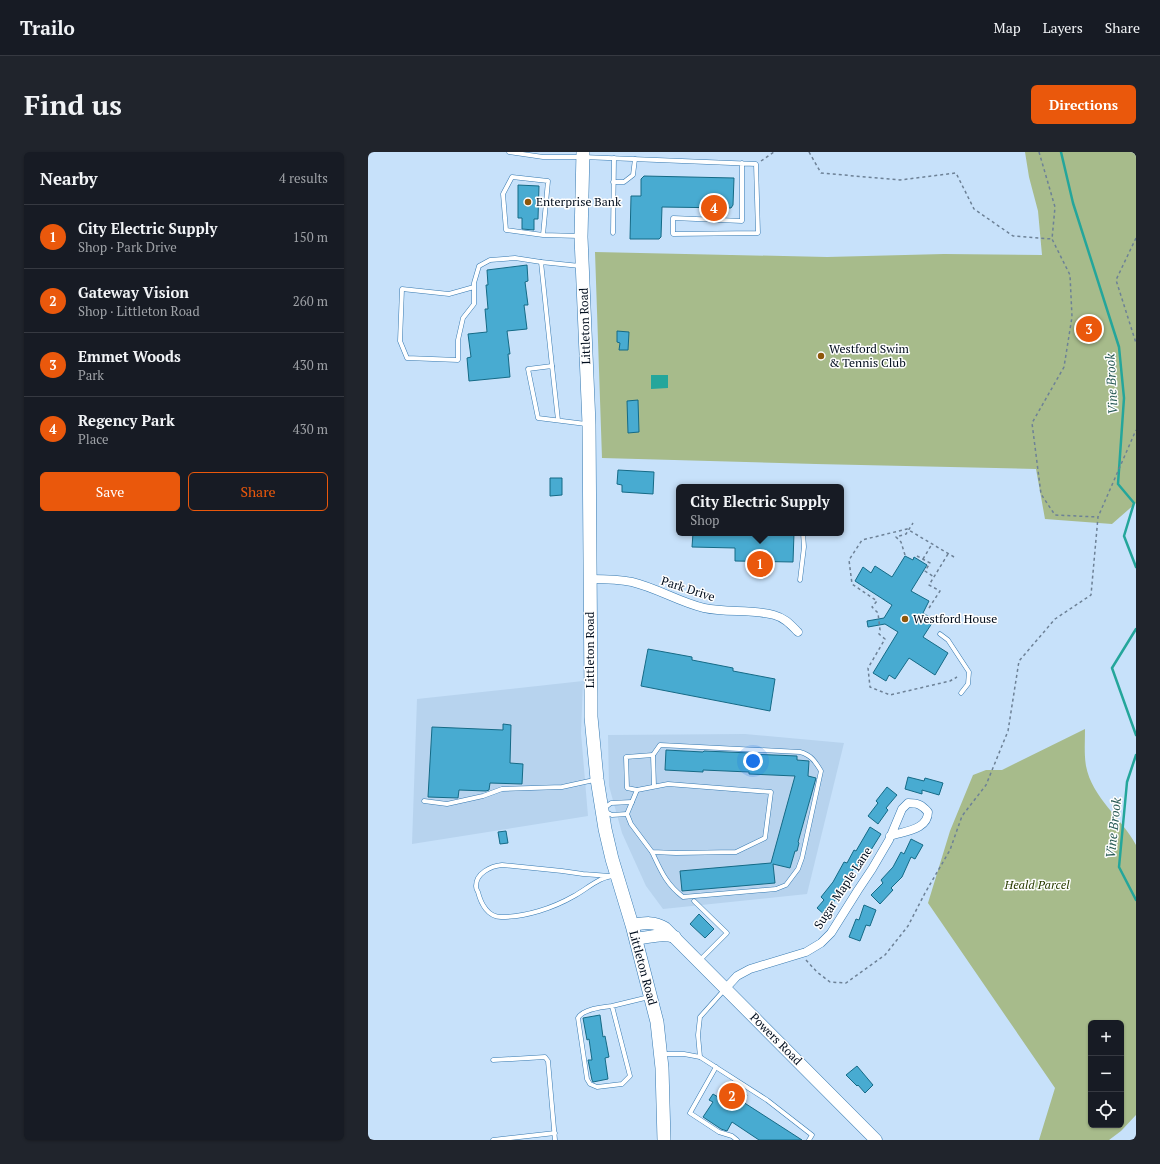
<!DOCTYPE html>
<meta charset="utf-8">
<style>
body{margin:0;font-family:"PT Serif",serif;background:#20242c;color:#f1f3f6}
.controls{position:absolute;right:12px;bottom:12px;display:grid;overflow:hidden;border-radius:6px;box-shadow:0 1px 3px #0004}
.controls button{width:36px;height:36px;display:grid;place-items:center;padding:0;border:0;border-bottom:1px solid #363941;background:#171b24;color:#f1f3f6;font:20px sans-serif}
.you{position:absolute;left:385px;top:609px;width:14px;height:14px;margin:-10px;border:3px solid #fff;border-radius:50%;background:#1a73e8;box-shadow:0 0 0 6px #1a73e833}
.badge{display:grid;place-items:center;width:26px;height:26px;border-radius:50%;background:#ea580c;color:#fff;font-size:13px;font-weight:700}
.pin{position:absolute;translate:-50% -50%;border:2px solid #fff;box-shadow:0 1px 4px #0006}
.popup{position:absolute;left:308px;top:332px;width:168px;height:52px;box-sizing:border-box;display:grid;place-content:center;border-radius:6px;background:#171b24;filter:drop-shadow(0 1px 3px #0005);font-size:13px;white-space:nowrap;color:#9ea1a6}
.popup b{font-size:15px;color:#f1f3f6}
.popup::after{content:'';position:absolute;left:50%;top:100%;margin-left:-8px;border:8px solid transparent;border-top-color:#171b24}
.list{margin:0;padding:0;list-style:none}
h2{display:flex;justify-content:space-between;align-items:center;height:52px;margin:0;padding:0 16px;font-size:17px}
h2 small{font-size:13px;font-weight:400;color:#9ea1a6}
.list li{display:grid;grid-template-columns:26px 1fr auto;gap:12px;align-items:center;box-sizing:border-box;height:64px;padding:0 16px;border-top:1px solid #363941}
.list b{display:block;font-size:15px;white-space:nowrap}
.list p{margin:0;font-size:13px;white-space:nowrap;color:#9ea1a6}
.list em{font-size:13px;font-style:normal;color:#9ea1a6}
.actions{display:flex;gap:8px;padding:12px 16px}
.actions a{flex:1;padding:9px 0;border:1px solid #ea580c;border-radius:6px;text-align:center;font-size:14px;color:#ea580c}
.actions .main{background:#ea580c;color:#fff}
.icon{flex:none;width:22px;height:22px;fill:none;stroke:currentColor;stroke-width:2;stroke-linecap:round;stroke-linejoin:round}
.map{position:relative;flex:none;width:768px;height:988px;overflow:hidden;border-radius:6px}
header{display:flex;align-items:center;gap:24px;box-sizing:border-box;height:56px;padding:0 20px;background:#171b24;border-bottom:1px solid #363941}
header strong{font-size:19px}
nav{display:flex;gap:22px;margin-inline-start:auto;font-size:14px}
.intro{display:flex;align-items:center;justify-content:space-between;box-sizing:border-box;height:96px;padding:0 24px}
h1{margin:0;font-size:28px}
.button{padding:10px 18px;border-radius:6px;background:#ea580c;color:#fff;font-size:14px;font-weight:700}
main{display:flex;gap:24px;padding:0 24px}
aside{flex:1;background:#171b24;border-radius:6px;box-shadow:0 1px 3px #0004}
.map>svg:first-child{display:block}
</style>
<header>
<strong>Trailo</strong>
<nav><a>Map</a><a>Layers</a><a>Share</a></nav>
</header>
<div class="intro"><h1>Find us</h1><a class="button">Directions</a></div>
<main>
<aside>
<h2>Nearby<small>4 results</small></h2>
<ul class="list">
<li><span class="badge">1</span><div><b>City Electric Supply</b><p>Shop · Park Drive</p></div><em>150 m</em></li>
<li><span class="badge">2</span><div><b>Gateway Vision</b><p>Shop · Littleton Road</p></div><em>260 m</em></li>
<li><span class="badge">3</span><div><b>Emmet Woods</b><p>Park</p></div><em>430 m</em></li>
<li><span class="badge">4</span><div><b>Regency Park</b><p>Place</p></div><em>430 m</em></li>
</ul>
<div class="actions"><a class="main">Save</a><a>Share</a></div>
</aside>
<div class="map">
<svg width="768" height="988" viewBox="0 0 768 988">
<rect width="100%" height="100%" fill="#c7e1fa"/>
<g fill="#b7d3ee">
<path d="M215,529L213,581L220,664L44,692L49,547Z"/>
<path d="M377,582L476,591L439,742L295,757L278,734L254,681L241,634L240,583Z"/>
</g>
<g fill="#a7bb8b" fill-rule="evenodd">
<path d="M657,0H768V351L744,372L677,367L668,317L448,312L234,306L227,100L459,105L576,102L674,103L670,59L661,25Z"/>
<path d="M717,577C717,589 716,602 718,614C724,646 754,666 768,693V963L753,979L741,988H671L687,936L560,751L582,679L605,623L618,618H634ZM723,871H753V973H723Z"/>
</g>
<path fill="#24a69b" d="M283,223H300V236L283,237Z"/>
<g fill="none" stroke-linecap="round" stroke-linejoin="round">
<g stroke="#24a69b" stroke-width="2.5">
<path d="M693,0L705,51L751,195L756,246L750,332L766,351L756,384L768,415"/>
<path d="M768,477L744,516L768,583"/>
<path d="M768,603L759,630L751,715L768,748"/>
</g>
</g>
<g fill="#48abd1" stroke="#156a86">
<path d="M276,24L366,26L365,53L363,56L294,55L293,85L291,87H262L263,44H273V27Z"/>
<path d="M150,33L171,34L170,67H166V78L154,77V66H150Z"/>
<path d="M159,113L160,129L157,130L160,153H156L159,177L139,179L142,202H140L142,225L101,229L99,206L103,205L100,182L119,180L117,157H120L118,133H120L119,118Z"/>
<path d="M249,179L261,180L260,198H251L252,191L249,190Z"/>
<path d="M270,248L271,280L260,281L259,249Z"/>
<path d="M250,318L286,320L285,342L254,340V333L249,332Z"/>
<path d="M182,326H194V343L182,344Z"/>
<path d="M325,381H426L425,410L367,409V396L324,395Z"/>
<path d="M537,404L545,408L546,405L559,413L543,439L561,449L555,461L566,468L555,485L580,501L567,523L541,506L527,527L521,523L518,529L505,521L530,480L517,472L500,475L499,469L516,466L524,453L487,429L495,415L503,421L507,414L524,425Z"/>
<path d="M280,497L324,505V508L365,516V519L407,527L402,559L273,534Z"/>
<path d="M135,572L143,573L142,611L155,612L154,632L122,631L121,638L118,639L91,638L90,646L60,645L64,575L135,578Z"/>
<path d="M298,598L335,600L336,599L382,601V602L429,604V608L441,609L440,624L448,626L430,690L431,691L429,699H427L422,716L405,712L407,731L314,739L312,719L403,711L427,624L381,622V620L335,618V620L297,618Z"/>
<path d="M540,625L556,629L557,626L575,631L571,643L554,638V642L537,637Z"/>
<path d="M519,635L529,643L518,656L520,658L510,672L500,664L510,651L508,649Z"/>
<path d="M502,675L513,682L503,698L499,695L488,718L485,717L474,740L463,753L465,755L458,764L449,756L456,748L453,745L465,730L476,710L479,711L486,698L488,699Z"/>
<path d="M138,679L140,691L132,692L130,680Z"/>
<path d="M543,687L555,693L547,707L543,705L534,725L523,736L525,738L512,752L503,743L515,731L513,728L525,715L533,700L536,702Z"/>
<path d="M496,753L508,758L502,774L498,773L492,789L481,785L488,767L491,768Z"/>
<path d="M331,762L346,777L337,786L322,772Z"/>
<path d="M232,863L235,885L237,884L241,905L237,906L240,927L225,930L224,928L220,908H224L221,887L219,888L215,866Z"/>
<path d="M489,914L505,933L497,941L490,933L489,934L478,923Z"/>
<path d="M360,930L379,943L375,950L434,988H391L364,970L359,979L353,977L335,965L345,950L341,948L345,942L350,945Z"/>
</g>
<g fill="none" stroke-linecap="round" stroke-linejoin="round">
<defs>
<g id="lane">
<path d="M141,0L175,5H215L388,12L390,81L305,82V66L374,69V11"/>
<path d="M245,30H256L265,23L267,7"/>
<path d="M245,81L246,6"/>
<path d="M175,83L180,29L144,25L135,42L138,78L175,83L211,84"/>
<path d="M106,135L81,142L34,137L32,189L39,206L90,208V188L95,166L106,152V131L111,114L122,108L147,106L173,110"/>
<path d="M184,214L173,110L212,114"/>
<path d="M190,268L184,214L160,217L170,266L218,272"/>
<path d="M432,428L436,395L435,381"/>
<path d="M572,482L580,488L601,520L600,532L593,541"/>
<path d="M300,632L403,640L397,686L368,700L308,701L284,700L263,672L259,662L269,638Z"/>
<path d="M269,638L259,636L258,605L285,603L286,634"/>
<path d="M56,649L79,652L115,644L134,637L194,635L226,628"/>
<path d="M259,662L244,663L234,658L243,651L264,650"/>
<path d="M284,700C293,719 298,732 315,745L408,737L418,733L430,717L434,706L453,619C447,609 443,603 432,600L292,593L285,603"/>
<path d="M242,724L215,722L194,719L134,713C123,714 108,721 108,734C108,737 109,738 110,740C113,752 120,765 133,765C158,765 185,756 206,744C219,737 232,724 247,724"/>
<path d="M326,749L359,781L331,809"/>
<path d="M244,854C234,855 215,857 210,866L219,927L222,932L229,935L254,932L262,924L244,854L281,845"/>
<path d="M294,902H316L332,905L399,948L444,983L441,988"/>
<path d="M332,905L330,883L332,865L357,837"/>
<path d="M125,908L177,905L180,909L187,988"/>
<path d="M348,915L322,961L351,980L364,984L369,988"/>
<path d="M125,988L187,981"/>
</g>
<g id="street">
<path d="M222,427C236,427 250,427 264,430C289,436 311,450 336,456C359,461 383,457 406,463C417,466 422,472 430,480"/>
<path d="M358,836L369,824L382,817L438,800L453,791L463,781L490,738L504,717L521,688L534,657L540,651C550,651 554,653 560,660C560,678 536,679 522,684"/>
</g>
<g id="secondary">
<path d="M264,773C276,771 286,769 297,776L508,988"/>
<path d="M268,787C281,785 294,781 307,785"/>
</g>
<path id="primary" d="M215,0L213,85L221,272L223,544V565L229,627L237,677L244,707L264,773L289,870L294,916L296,988"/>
</defs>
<use href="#lane" stroke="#3679b0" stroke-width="5"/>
<use href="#street" stroke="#3679b0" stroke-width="9"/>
<use href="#secondary" stroke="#3679b0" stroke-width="13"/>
<use href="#primary" stroke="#3679b0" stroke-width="14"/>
<g stroke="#6d8196" stroke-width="1.5" stroke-dasharray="3 3" stroke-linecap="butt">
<path d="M441,0L453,21L532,28L588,21L606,57L645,84L684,87"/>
<path d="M671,0L687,55L684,87L702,123L704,165L696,215L664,271L673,342L687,363L730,365"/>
<path d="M393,9L406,0"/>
<path d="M768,86L748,128L768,191"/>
<path d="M537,403L533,390L528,385L538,382L545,371"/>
<path d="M549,404L562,411L557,419L566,425"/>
<path d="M586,405L539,377L494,388L481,408L484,432L509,449L504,455L510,461L512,478L511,482L517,487L500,516L502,535L522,543L582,529L589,525"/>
<path d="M555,407L564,392"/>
<path d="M561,456L572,439L561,433L580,402"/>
<path d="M438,808L449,820L462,830L478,831L517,803L540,774L557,741L582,698L594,664L618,633L640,579L651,509L687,467L723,443L730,365L768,278"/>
</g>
<use href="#lane" stroke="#fff" stroke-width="4"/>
<use href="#street" stroke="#fff" stroke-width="8"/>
<use href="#secondary" stroke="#fff" stroke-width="12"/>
<use href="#primary" stroke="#fff" stroke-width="13"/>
</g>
<g fill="#8e570b" stroke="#fefefe" stroke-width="1.5">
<circle cx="160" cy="50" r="4"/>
<circle cx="453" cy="204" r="4"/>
<circle cx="537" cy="467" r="4"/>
</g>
<g text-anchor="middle" stroke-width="3" stroke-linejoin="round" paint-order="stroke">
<g font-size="12" fill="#000d1d" stroke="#fefefe" text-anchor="start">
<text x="168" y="54">Enterprise Bank</text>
<text x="461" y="201">Westford Swim<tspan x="461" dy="14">&amp; Tennis Club</tspan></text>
<text x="545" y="471">Westford House</text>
</g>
<g font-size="12" fill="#000d1d" stroke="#fefefe">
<text transform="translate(217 174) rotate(-92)" y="4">Littleton Road</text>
<text transform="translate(320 437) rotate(18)" y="4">Park Drive</text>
<text transform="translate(222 498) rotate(-90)" y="4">Littleton Road</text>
<text transform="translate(475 736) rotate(-57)" y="4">Sugar Maple Lane</text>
<text transform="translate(275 816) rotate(75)" y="4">Littleton Road</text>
<text transform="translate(408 887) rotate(45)" y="4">Powers Road</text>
</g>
<g font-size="12" font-style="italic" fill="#2b3d03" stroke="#fefefe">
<text x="669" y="737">Heald Parcel</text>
</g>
<g font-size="13" font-style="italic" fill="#285a55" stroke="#fefefe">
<text transform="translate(743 232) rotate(-93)" y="5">Vine Brook</text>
<text transform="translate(745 676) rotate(-84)" y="5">Vine Brook</text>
</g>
</g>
</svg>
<div class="controls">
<button>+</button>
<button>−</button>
<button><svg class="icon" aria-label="locate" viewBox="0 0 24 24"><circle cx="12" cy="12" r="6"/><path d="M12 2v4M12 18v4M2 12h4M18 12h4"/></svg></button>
</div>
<div class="you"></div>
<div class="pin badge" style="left:392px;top:412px">1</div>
<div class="popup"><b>City Electric Supply</b>Shop</div>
<div class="pin badge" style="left:364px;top:944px">2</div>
<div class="pin badge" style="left:721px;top:177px">3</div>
<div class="pin badge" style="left:346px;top:56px">4</div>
</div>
</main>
